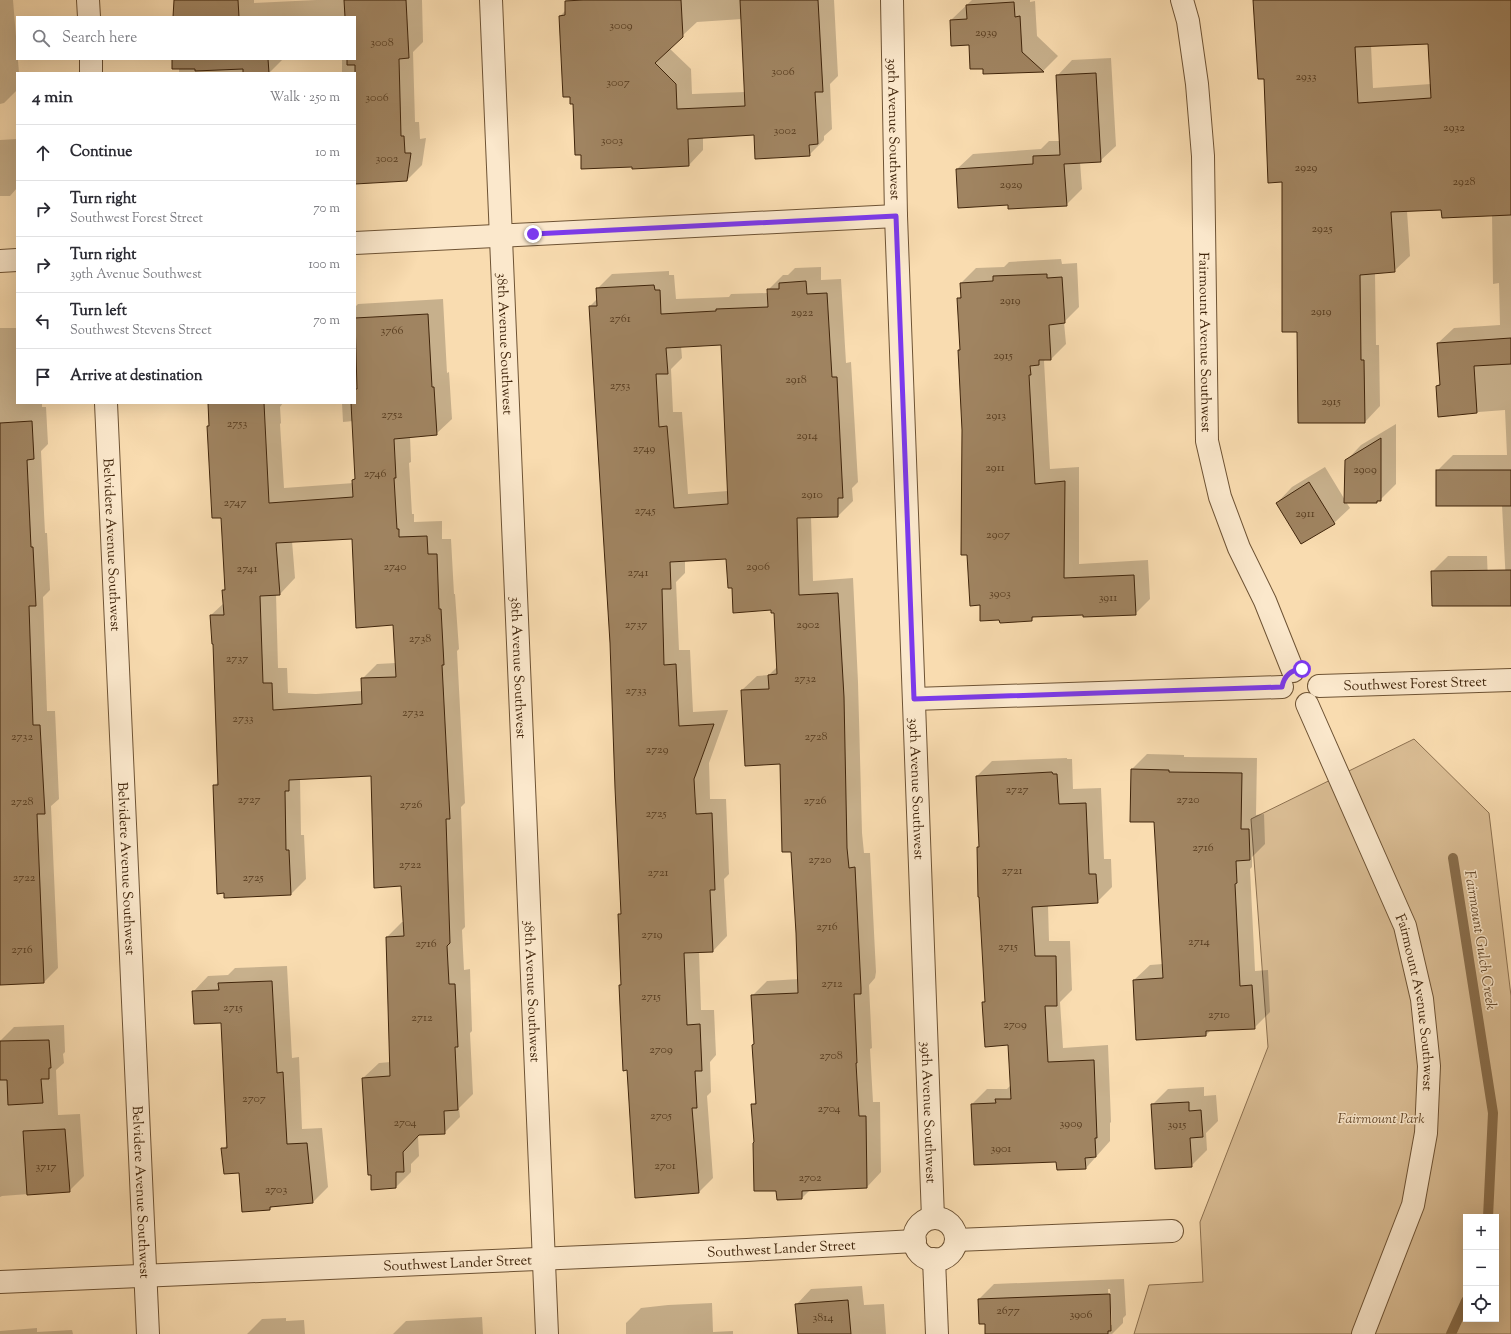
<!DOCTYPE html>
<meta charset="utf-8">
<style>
body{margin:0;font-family:"Sorts Mill Goudy",serif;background:#f7f7f7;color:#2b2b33}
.controls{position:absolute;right:12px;bottom:12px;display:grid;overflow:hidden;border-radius:0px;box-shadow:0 4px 16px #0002}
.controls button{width:36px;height:36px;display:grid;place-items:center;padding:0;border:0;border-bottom:1px solid #e1e1e2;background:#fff;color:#2b2b33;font:20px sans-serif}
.stop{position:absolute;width:12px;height:12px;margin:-9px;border:3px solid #7c3aed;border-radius:50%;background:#fff}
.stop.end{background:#7c3aed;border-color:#fff;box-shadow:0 1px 4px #0008}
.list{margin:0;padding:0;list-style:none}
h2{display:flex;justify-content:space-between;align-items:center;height:52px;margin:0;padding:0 16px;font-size:17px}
h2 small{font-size:13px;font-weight:400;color:#7c7c81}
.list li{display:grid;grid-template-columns:26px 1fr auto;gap:12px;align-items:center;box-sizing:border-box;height:56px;padding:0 16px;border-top:1px solid #e1e1e2}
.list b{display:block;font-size:15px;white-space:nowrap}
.list p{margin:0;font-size:13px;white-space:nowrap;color:#7c7c81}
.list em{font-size:13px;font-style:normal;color:#7c7c81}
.icon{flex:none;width:22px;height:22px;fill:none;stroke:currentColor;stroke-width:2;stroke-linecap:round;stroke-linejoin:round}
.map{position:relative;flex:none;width:1511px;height:1334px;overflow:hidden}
.search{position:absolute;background:#fff;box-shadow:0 4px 16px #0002;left:16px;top:16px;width:340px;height:44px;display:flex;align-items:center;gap:10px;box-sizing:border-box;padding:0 14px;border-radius:0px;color:#7c7c81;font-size:15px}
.panel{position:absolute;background:#fff;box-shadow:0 4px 16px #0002;left:16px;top:72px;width:340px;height:332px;border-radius:0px}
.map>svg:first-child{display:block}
</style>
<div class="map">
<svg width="1511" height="1334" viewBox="0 0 1511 1334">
<rect width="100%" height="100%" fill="#f9dcb0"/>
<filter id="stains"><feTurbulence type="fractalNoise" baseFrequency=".005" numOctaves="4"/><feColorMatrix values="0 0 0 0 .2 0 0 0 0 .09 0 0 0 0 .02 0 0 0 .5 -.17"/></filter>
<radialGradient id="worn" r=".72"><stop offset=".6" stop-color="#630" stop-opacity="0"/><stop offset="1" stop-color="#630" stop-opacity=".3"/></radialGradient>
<path fill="#dabd94" stroke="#8d7150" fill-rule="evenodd" d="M1414,739L1489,813L1511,996V1334H1134L1149,1285L1203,1282L1200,1222L1268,1047L1251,819ZM1466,1217H1496V1319H1466Z"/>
<g fill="#0003" fill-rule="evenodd">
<path d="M0,0H13L19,73H17V90L4,103L0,104Z"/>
<path d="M175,0H254V3L316,0H422L423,42L413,52L415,122H419L420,139L426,138L422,165L407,180L355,183V73H342V59H355V17H174Z"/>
<path d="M566,0H834L838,76L830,84L832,129L824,136V140L809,155L755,134L703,137V150L689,165L633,166L581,154L560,16L566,10ZM742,19L745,92L692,94L691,69L669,48L697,22Z"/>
<path d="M972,0H1030V2L1035,1L1037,36L1058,56L1043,71L984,73V68L970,44L951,20Z"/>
<path d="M1254,0H1386L1371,45L1373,88L1431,84L1466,0H1511V588L1506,584L1502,505L1437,471L1453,455H1507L1505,410L1439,415L1437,386L1441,382L1438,343L1454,328L1500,325L1499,283L1493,284L1492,214L1442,209L1407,211L1410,256L1394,271L1375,272L1376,345H1379L1380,406L1365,422L1298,331L1283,181L1265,78Z"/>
<path d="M1111,58L1116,146L1100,161L1080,162L1082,189L1066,205L1009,204L957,169L973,154L1041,149L1049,141H1060L1057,76L1072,60Z"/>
<path d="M173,59H283L269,73H179V68Z"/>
<path d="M17,139V188L10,196H0V140Z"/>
<path d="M1061,259L1062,264L1077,263L1079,307L1064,322L1066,344L1051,359H1046L1044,361L1050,469L1079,467V564L1148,560L1150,599L1135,614H1084L1035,616L1031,620L1000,618L981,604L963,430L959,351L961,349L958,299L962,295L961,283L976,268L1004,267L1009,262Z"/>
<path d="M821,267V280L841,279L846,363L851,362L858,482L852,488L853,501L838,516L811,517L813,581L853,578L858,682L862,833L864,853H870L876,972L875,978L869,985L872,1048L870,1049L873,1102H880L881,1172L867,1187L810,1190L802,1198L777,1190L755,1142L752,1105L757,1101L753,1045L755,1043L752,996L767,981L799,979L792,851L781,763L742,690L757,676L769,675L777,667L774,611L733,587L727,558L685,560V573L676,582L679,650H690L693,712L728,710L709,763L710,799H726L729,874L724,879L727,936L713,951L699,952L701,1010H714L716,1055L710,1062L711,1092L707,1096L713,1178L699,1192L628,1069L620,985L622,984L619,915L622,912L611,643L590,306L597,299V289L612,274L669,271V275H674L676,299L729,297L731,294L768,293V290L783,275H788L795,268ZM722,344L728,491L688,494L682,412H673L671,369L682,358L681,346Z"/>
<path d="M443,299L447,373L449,372L452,419L436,434L410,436L411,462L409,463L412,514H414V522L442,521V539H451L454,594H455L459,649L457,651L465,803L461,807L465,927L462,930L464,970L470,969L472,1031L470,1033L473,1094L459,1108L460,1117L444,1133L420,1134L418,1136L419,1156L411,1164V1172L396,1187L363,1078L379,1063L391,1062L387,937L402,922H404L402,885L372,775L300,779L301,835H304L306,879L291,894L214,786L219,781L214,642L211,615L224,603L223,590L226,587L222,517L208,426L210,424L209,403H283L280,407L281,423L280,424L284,488L354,483L353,480L356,477L353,421L343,422L342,403H355V307L358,304ZM353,538L394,624L396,663L377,664L362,679V691L316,694L288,693L287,668H278L276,594H280L295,578L292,541Z"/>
<path d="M0,328H17V403H42V407H46L48,444L41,451L45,533H47L50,590L43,597L47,711H55L59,799L51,806L58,968L44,982L0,984Z"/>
<path d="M1396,424V484L1380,500L1376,502H1346L1350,508L1334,523L1301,543L1277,503L1292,487L1325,467L1345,500L1346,461L1361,445Z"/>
<path d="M1448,556H1487L1488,582L1432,572Z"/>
<path d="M1147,754L1184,755V757L1257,758L1256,815L1264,814L1265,844L1252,857V867L1250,869L1255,971L1268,970L1270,1012L1254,1028L1211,1030L1206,1035L1134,980L1150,965L1163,964L1155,821L1132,769Z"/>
<path d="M1067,758V759H1072L1073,789L1101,788L1104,859H1111L1112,887L1097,902L1048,905L1049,941H1070L1072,990L1060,1002L1063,1048L1108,1045L1111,1122L1110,1123V1141L1086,1168L1057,1161L972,1104L987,1089H1007L1011,1085L1009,1044L983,1002L986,1000L978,848L980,845L977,776L992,761Z"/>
<path d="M287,966L292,1058L299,1057L302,1129L322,1128L328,1187L313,1202L273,1206L270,1209L223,1149L228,1144L222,1022L193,992L208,976L228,975L235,968Z"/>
<path d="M64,1025L65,1052L63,1054L64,1063L56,1070L58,1115L80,1114L84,1176L69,1191L2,1196L0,1197V1041L14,1027Z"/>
<path d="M1204,1087V1096L1216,1095L1218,1121L1206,1133L1207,1150L1191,1166L1152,1105L1168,1089Z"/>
<path d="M1124,1279L1126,1315L1123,1318V1323L1112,1334H986V1323L979,1299L994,1284ZM1108,1289H1110L1112,1325H1110Z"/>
<path d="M862,1286L864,1305L884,1304L886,1334H798L799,1333L797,1304L811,1289Z"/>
<path d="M712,1303L713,1332L733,1331V1334H626V1323L641,1308L668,1305Z"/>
<path d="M482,1317L483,1334H393L406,1321Z"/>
<path d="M286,1318V1321L304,1320L305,1334H247L262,1319Z"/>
<path d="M37,1328V1332L72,1330L73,1334H0V1331Z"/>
</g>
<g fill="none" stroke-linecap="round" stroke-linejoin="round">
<g stroke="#896e4c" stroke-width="10">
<path d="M1453,858L1493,1113L1488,1217"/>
<path d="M1451,1334L1466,1301"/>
</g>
</g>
<g fill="#a08461" stroke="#40250b" fill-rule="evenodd">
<path d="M174,0H238L239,17H173Z"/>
<path d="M344,0H406L409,58L399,59L401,136H404L405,153H411L407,181L355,184V65H347V59H355V17H345Z"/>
<path d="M583,0H681L683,37L655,63L676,84L677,109L745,106L740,0H818L823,92H815L818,144L809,145L810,156L755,159L754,135L688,139L689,166L632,169V167L581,169V155H575L573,104H570V97H563L559,16L565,15V1Z"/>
<path d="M1253,0H1511V215L1442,218L1441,210L1391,212L1395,272L1360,275L1361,360H1364L1365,423H1298L1297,332H1282V182L1268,183L1264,79H1258ZM1428,44L1431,98L1358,103L1355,47Z"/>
<path d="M1014,2L1015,17L1020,16L1022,52L1044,72L983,74V69H970L969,45L951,46L950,20L967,19L966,5Z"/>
<path d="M172,59H268L269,73H243V69L195,71V69H172Z"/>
<path d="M1096,73L1101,162L1064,164L1067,206L1008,209V205L958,208L956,169L1033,164V156L1060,155L1056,75Z"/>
<path d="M1047,274V278L1062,277L1065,323L1049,325L1051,360H1039V365L1030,366L1031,375H1029L1035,484L1065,481L1064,578L1134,575L1136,615L1083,617V615L1032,617V621L1000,623L999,620L980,621V605L970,606L967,555H961L962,430L958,350H960L957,298H961L960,283L993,281V276Z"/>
<path d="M806,281L807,294L827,293L832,377H837L843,498H838V517L797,518L799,595L838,593L844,697L847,848L849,868L855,867L861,988V994H854L857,1063H856L859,1116H866L867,1188L802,1191V1199L777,1200L776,1191H754L753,1143L754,1142L751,1104H756L752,1045L754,1044L751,995L798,993L796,933L791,852H782L780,764L745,766L741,690L769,689L768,675L777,674L774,613H771V610L733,613L732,588H728L726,559L670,562L671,589H662L664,665L676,664L679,726L714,724L694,779L696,814L712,813L715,890H710L713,952L684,953L687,1025L700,1024L702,1071H695L697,1108H692L699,1193L635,1198L627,1070L623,1071L619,985H621L618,914H621L615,788L610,643L589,306H597L596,288L654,285L655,290H660L661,314L716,311V309L768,307L767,289H779V283ZM721,345L728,504L674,508L667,426L659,427L656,374H668L666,348Z"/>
<path d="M428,314L432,387H434L437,435L394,439L396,478H394L397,529H399V537L427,536L428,554H437L439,609H441L444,665H442L450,819H446L450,943L447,946L449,984H455L458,1047H455L458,1110L444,1111L445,1134L419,1135L403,1152L404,1172H396V1188L371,1190V1175H368L362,1078L390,1076L386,937L404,936L401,886L374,888L371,776L289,780V791H285L286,850H289L291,895L224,898V893L217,894L213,785H218L213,644H212L210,615H224L222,590H225L221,518H212L207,426H209L208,403H264L269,503L353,497L352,480L355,479L351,403H355V389H357L355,318ZM352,539L356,628L393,625L396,677L361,678L362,704L273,710L272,683H263L260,596L280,595L276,543Z"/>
<path d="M1511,338V364L1474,366L1477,413L1438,417L1436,386L1440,385L1437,343Z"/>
<path d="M32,421L34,459L27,460L31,547H33L36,606H29L33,725H40L45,814H37L44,983L0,985V423Z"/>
<path d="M1381,438V501H1377V503H1344L1345,460Z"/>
<rect x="1436" y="470" width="75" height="36"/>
<path d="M1309,482L1335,524L1301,544L1276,503Z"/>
<path d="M1511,570V606H1432L1431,571Z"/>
<path d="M1131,769L1169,770V772L1242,773L1241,829H1249L1250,860L1236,861L1237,883L1235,884L1240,986L1252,985L1255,1029L1206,1031V1036L1136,1040L1133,980L1163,978L1154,822H1130Z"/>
<path d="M1052,772L1053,774H1057L1059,804L1086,803L1089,874H1096L1098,903L1032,907L1035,956H1056L1057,1006H1045L1048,1062L1094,1060L1097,1138H1095L1096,1157L1085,1158L1086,1169L1057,1170L1056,1162L974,1165L971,1104L996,1103L995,1099H1011L1008,1045L985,1047L982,1002H985L979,897H978L977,847H979L976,776Z"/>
<path d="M272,981L277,1073L283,1072L287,1144L307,1143L313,1203L270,1207V1210L242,1212L239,1173L224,1174L221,1148H227L221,1023L194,1024L192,991L219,990L218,983Z"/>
<path d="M49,1040L51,1068H49V1079H41L43,1103L8,1105L7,1080H0V1041Z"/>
<path d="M1189,1102V1111L1201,1110L1203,1137L1190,1138L1192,1167L1155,1169L1151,1104Z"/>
<path d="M65,1129L70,1192L27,1195L23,1131Z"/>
<path d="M1110,1294L1111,1331H1108V1334H985V1324H979L978,1299Z"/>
<path d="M848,1300L851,1334H798L795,1304Z"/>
</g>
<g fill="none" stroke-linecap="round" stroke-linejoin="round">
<defs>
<g id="street">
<path d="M88,0L89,17"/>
<path id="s1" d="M491,0L547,1334"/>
<path id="s2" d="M892,0L896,216L933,1218"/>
<path id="s3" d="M1182,0L1188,21L1197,84L1203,156L1207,441L1220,497L1239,548L1265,601L1293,671"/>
<path d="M91,59V73"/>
<path d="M355,243L896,216"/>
<path d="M0,261L17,260"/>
<path id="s4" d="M106,403L148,1334"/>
<path id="s5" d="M1319,686L1511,680"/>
<path d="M914,699L1282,687"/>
<path id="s6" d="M1307,704L1405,926L1422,999L1429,1066L1426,1133L1413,1205L1363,1334"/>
<circle cx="935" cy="1239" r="21"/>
<path d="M956,1240L1172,1231"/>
<path d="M934,1259L937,1334"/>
<path id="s7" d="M0,1282L747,1250L915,1241"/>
</g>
</defs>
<use href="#street" stroke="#6e5334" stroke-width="24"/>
<use href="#street" stroke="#fbe8cc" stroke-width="22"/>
</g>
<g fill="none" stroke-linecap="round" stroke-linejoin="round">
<path stroke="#7c3aed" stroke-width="5" d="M533,234L896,216L914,699L1282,687C1284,676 1290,670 1302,669"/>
</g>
<g text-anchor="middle" stroke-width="3" stroke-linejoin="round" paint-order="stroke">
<g font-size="12" fill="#583d20">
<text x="621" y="29">3009</text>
<text x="986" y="36">2939</text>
<text x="382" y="46">3008</text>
<text x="783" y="75">3006</text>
<text x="1306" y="80">2933</text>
<text x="618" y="86">3007</text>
<text x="377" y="101">3006</text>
<text x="1454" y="131">2932</text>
<text x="785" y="134">3002</text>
<text x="612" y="144">3003</text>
<text x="387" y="162">3002</text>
<text x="1306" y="171">2929</text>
<text x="1464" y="185">2928</text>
<text x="1011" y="188">2929</text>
<text x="1322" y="232">2925</text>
<text x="1010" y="304">2919</text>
<text x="1321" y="315">2919</text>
<text x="802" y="316">2922</text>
<text x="620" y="322">2761</text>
<text x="392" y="334">3766</text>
<text x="1003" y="359">2915</text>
<text x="796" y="383">2918</text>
<text x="620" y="389">2753</text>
<text x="1331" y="405">2915</text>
<text x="392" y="418">2752</text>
<text x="996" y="419">2913</text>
<text x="237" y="427">2753</text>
<text x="807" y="439">2914</text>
<text x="644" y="452">2749</text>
<text x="995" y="471">2911</text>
<text x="1365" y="473">2909</text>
<text x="375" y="477">2746</text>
<text x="812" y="498">2910</text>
<text x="235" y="506">2747</text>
<text x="645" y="514">2745</text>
<text x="1305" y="517">2911</text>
<text x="998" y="538">2907</text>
<text x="395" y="570">2740</text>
<text x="758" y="570">2906</text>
<text x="247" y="572">2741</text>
<text x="638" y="576">2741</text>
<text x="1000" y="597">3903</text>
<text x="1108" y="601">3911</text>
<text x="636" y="628">2737</text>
<text x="808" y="628">2902</text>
<text x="420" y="642">2738</text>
<text x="237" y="662">2737</text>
<text x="805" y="682">2732</text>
<text x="636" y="694">2733</text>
<text x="413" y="716">2732</text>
<text x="243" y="722">2733</text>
<text x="22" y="740">2732</text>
<text x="816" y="740">2728</text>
<text x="657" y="753">2729</text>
<text x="1017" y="793">2727</text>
<text x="249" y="803">2727</text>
<text x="1188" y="803">2720</text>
<text x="815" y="804">2726</text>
<text x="22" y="805">2728</text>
<text x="411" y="808">2726</text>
<text x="656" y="817">2725</text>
<text x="1203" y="851">2716</text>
<text x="820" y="863">2720</text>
<text x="410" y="868">2722</text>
<text x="1012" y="874">2721</text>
<text x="658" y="876">2721</text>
<text x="24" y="881">2722</text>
<text x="253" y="881">2725</text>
<text x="827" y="930">2716</text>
<text x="652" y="938">2719</text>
<text x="1199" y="945">2714</text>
<text x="426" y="947">2716</text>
<text x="1008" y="950">2715</text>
<text x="22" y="953">2716</text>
<text x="832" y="987">2712</text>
<text x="651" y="1000">2715</text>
<text x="233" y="1011">2715</text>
<text x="1219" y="1018">2710</text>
<text x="422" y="1021">2712</text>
<text x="1015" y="1028">2709</text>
<text x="661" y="1053">2709</text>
<text x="831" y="1059">2708</text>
<text x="254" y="1102">2707</text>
<text x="829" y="1112">2704</text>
<text x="661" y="1119">2705</text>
<text x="405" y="1126">2704</text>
<text x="1071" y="1127">3909</text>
<text x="1177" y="1128">3915</text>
<text x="1001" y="1152">3901</text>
<text x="665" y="1169">2701</text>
<text x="46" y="1170">3717</text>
<text x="810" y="1181">2702</text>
<text x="276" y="1193">2703</text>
<text x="1008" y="1314">2677</text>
<text x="1081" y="1318">3906</text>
<text x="823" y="1321">3814</text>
</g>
<g font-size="14" fill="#40250b" stroke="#fbe8cc">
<text dy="5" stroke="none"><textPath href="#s2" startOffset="129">39th Avenue Southwest</textPath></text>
<text dy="5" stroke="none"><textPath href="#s3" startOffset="344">Fairmount Avenue Southwest</textPath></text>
<text dy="5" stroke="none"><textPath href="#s1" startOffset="344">38th Avenue Southwest</textPath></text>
<text dy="5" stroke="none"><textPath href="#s4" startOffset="142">Belvidere Avenue Southwest</textPath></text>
<text dy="5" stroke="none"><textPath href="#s1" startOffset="668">38th Avenue Southwest</textPath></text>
<text dy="5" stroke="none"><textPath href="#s5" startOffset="96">Southwest Forest Street</textPath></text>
<text dy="5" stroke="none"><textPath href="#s2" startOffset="789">39th Avenue Southwest</textPath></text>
<text dy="5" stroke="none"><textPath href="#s4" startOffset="466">Belvidere Avenue Southwest</textPath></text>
<text dy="5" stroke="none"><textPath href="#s1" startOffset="992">38th Avenue Southwest</textPath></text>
<text dy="5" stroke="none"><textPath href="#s6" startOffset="320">Fairmount Avenue Southwest</textPath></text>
<text dy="5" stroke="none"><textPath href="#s2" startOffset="1113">39th Avenue Southwest</textPath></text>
<text dy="5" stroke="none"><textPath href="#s4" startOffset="790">Belvidere Avenue Southwest</textPath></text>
<text dy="5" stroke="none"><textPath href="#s7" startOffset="782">Southwest Lander Street</textPath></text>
<text dy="5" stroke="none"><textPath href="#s7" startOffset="458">Southwest Lander Street</textPath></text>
</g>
<g font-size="14" font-style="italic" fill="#664b2d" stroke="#fbe8cc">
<text x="1381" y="1123">Fairmount Park</text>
</g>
<g font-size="15" font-style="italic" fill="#65492c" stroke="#fbe8cc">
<text transform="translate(1481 940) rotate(81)" y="5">Fairmount Gulch Creek</text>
</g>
</g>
<rect width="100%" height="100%" filter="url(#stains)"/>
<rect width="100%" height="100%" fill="url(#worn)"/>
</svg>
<div class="controls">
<button>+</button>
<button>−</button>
<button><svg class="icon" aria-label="locate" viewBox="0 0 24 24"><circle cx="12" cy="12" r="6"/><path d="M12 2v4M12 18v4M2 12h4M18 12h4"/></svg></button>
</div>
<div class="stop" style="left:1302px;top:669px"></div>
<div class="stop end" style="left:533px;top:234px"></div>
<div class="search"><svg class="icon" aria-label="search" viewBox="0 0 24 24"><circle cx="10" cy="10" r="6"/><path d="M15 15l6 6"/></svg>Search here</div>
<section class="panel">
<h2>4 min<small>Walk · 250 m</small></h2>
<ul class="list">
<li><svg class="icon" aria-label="ahead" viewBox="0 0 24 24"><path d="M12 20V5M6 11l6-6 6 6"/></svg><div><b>Continue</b></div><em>10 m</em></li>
<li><svg class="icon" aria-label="right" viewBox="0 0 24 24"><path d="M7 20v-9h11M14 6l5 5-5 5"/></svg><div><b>Turn right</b><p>Southwest Forest Street</p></div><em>70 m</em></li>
<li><svg class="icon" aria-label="right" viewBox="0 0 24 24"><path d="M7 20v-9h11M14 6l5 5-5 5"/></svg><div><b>Turn right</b><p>39th Avenue Southwest</p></div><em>100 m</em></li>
<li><svg class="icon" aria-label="left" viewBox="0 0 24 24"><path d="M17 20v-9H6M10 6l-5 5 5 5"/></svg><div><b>Turn left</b><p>Southwest Stevens Street</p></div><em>70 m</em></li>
<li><svg class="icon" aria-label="arrive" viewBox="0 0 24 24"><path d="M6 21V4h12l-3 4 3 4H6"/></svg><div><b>Arrive at destination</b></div></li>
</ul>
</section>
</div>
